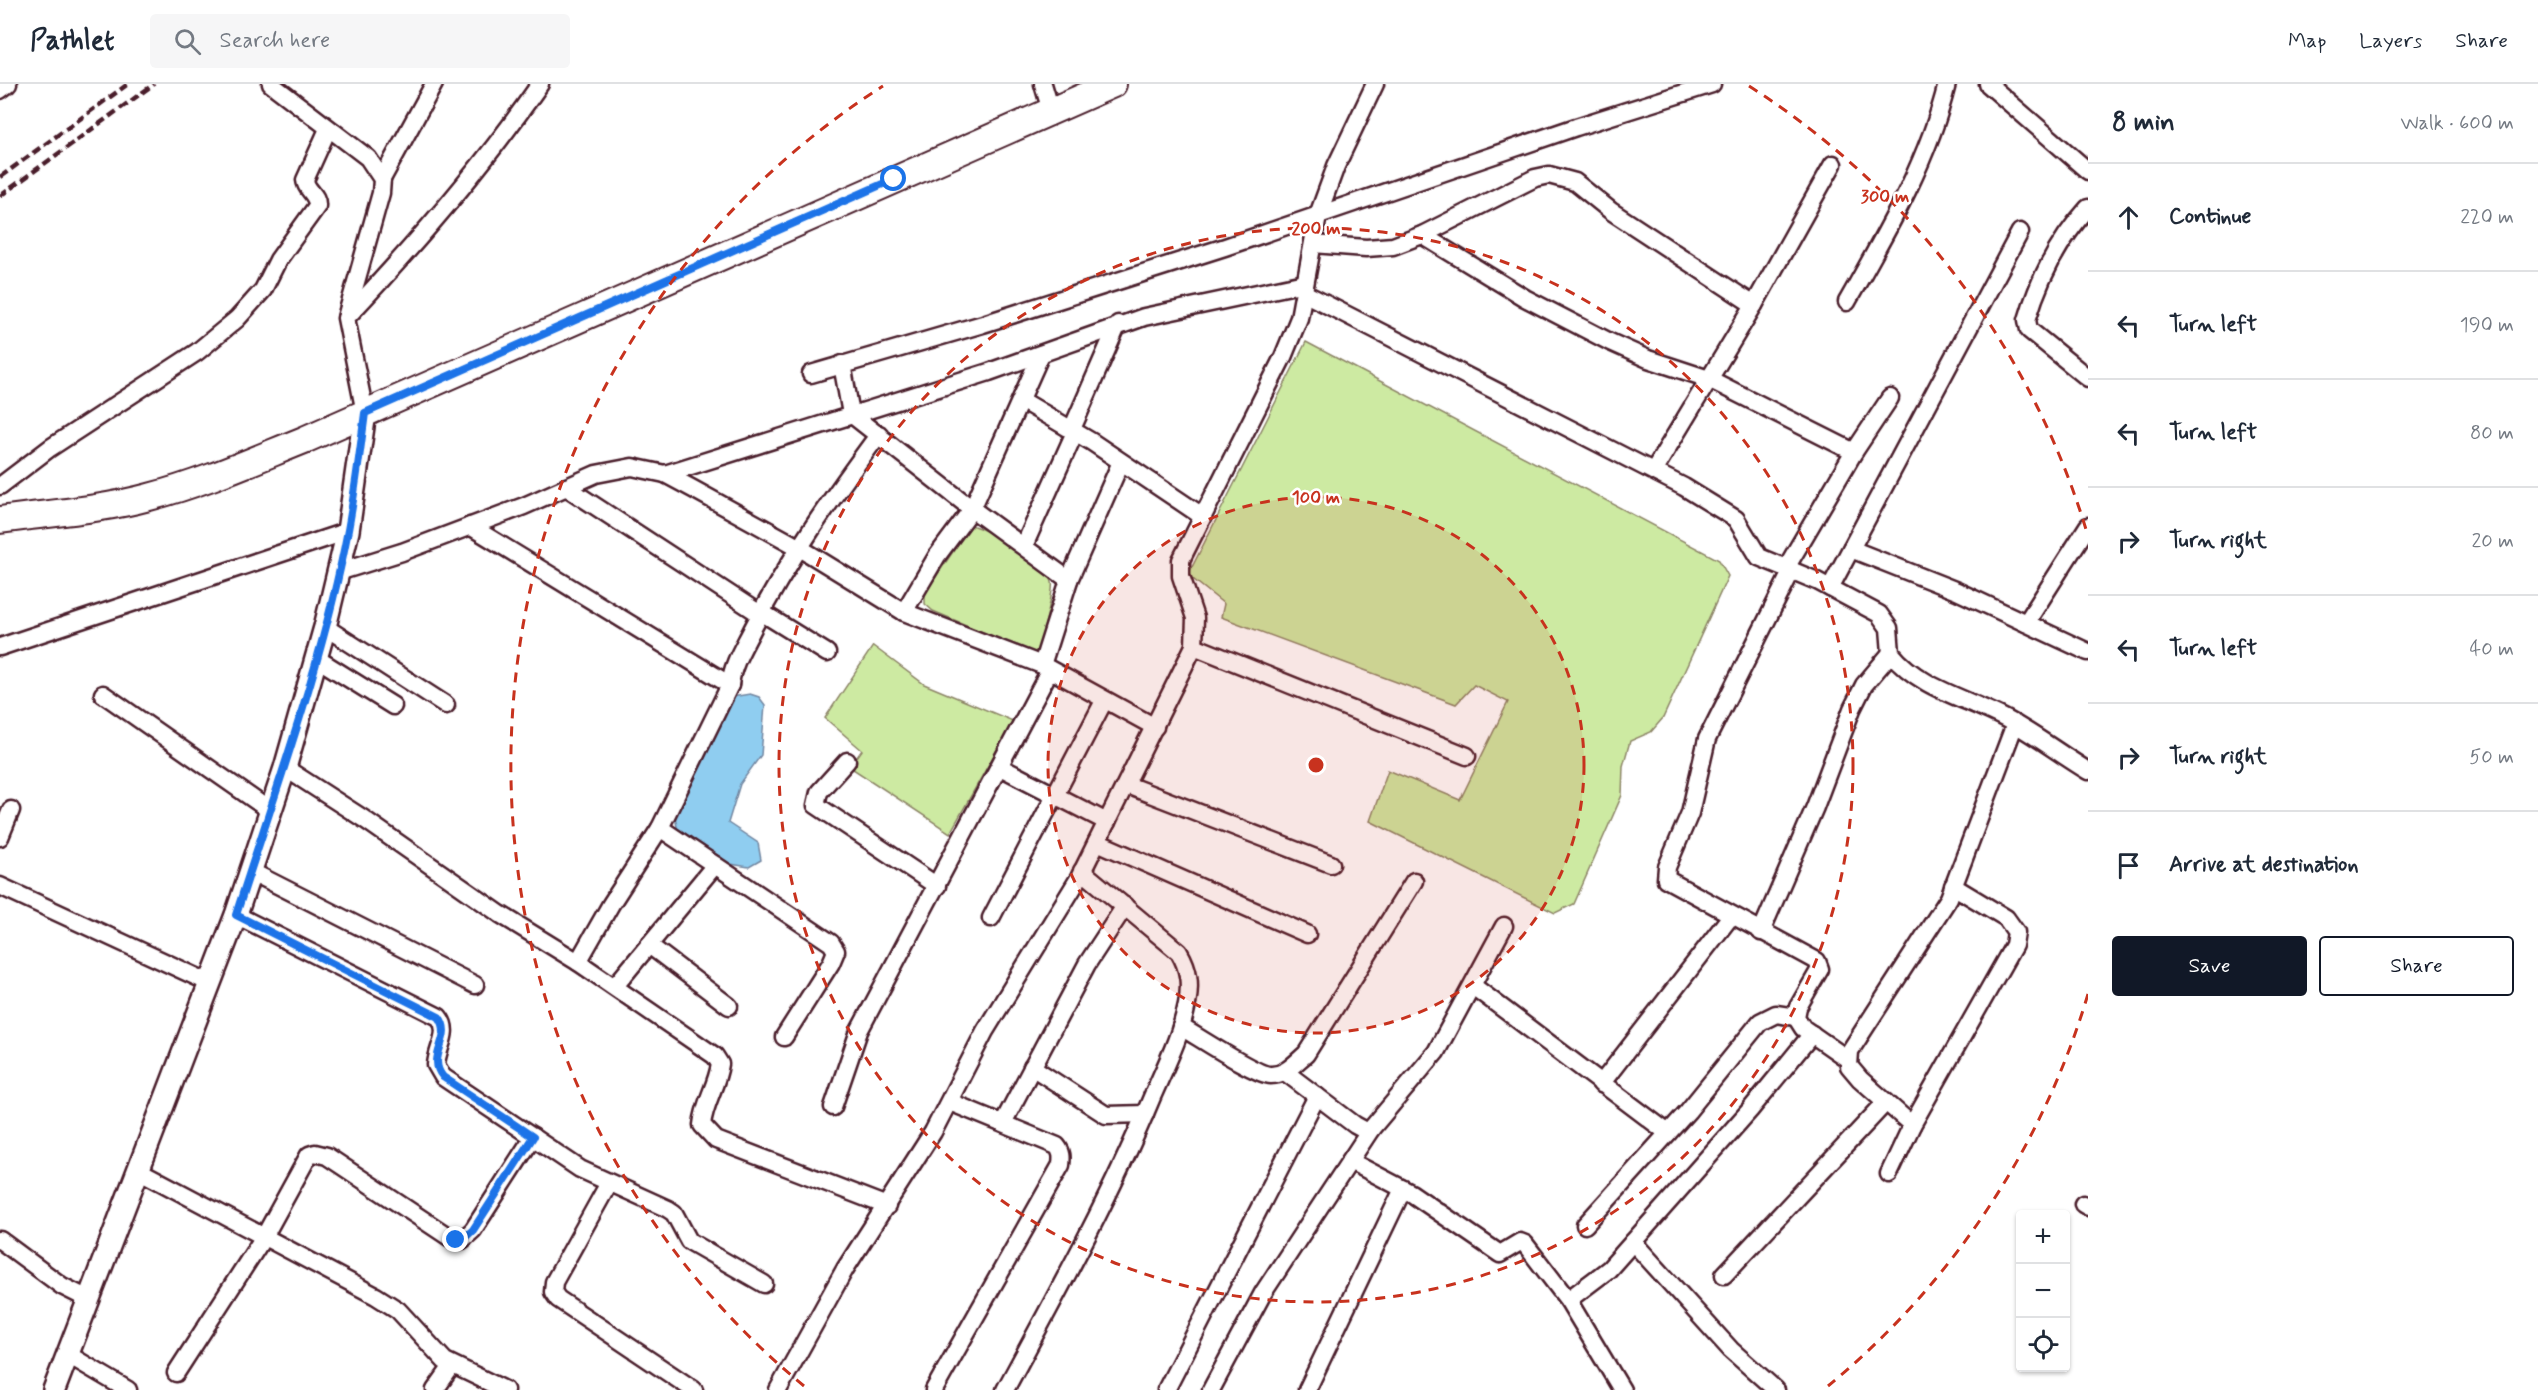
<!DOCTYPE html>
<meta charset="utf-8">
<style>
body{margin:0;font-family:Mynerve,sans-serif;background:#f6f6f7;color:#1f2937}
.controls{position:absolute;right:18px;bottom:18px;display:grid;overflow:hidden;border-radius:6px;box-shadow:0 2px 4px #0004}
.controls button{width:54px;height:54px;display:grid;place-items:center;padding:0;border:0;border-bottom:2px solid #e0e1e3;background:#fff;color:#1f2937;font:30px sans-serif}
.stop{position:absolute;width:18px;height:18px;margin:-14px;border:4px solid #1a73e8;border-radius:50%;background:#fff}
.stop.end{background:#1a73e8;border-color:#fff;box-shadow:0 2px 6px #0008}
.list{margin:0;padding:0;list-style:none}
h2{display:flex;justify-content:space-between;align-items:center;height:78px;margin:0;padding:0 24px;font-size:26px}
h2 small{font-size:20px;font-weight:400;color:#747a83}
.list li{display:grid;grid-template-columns:39px 1fr auto;gap:18px;align-items:center;box-sizing:border-box;height:108px;padding:0 24px;border-top:2px solid #e0e1e3}
.list b{display:block;font-size:22px;white-space:nowrap}
.list em{font-size:20px;font-style:normal;color:#747a83}
.actions{display:flex;gap:12px;padding:18px 24px}
.actions a{flex:1;padding:14px 0;border:2px solid #111827;border-radius:6px;text-align:center;font-size:21px;color:#111827}
.actions .main{background:#111827;color:#fff}
.icon{flex:none;width:33px;height:33px;fill:none;stroke:currentColor;stroke-width:2;stroke-linecap:round;stroke-linejoin:round}
.map{position:relative;flex:none;width:2088px;height:1306px;overflow:hidden}
header{display:flex;align-items:center;gap:36px;box-sizing:border-box;height:84px;padding:0 30px;background:#fff;border-bottom:2px solid #e0e1e3}
header strong{font-size:28px}
nav{display:flex;gap:33px;margin-inline-start:auto;font-size:21px}
.search{width:420px;height:54px;background:#f6f6f7;display:flex;align-items:center;gap:15px;box-sizing:border-box;padding:0 21px;border-radius:6px;color:#747a83;font-size:22px}
main{display:flex}
aside{flex:1;background:#fff}
.map>svg:first-child{display:block}
</style>
<header>
<strong>Pathlet</strong>
<div class="search"><svg class="icon" aria-label="search" viewBox="0 0 24 24"><circle cx="10" cy="10" r="6"/><path d="M15 15l6 6"/></svg>Search here</div>
<nav><a>Map</a><a>Layers</a><a>Share</a></nav>
</header>
<main>
<div class="map">
<svg width="2088" height="1306" viewBox="0 0 2088 1306">
<rect width="100%" height="100%" fill="#fff"/>
<filter id="ink" filterUnits="userSpaceOnUse"><feTurbulence type="fractalNoise" baseFrequency=".0167" numOctaves="2"/><feDisplacementMap in="SourceGraphic" scale="12" xChannelSelector="R" yChannelSelector="G"/><feConvolveMatrix kernelMatrix="1 2 1 2 8 2 1 2 1" color-interpolation-filters="sRGB"/></filter>
<g filter="url(#ink)">
<g fill="#cdeaa2" stroke="#8c8466" stroke-width="1.5">
<path d="M1306,258L1719,476L1728,492L1663,634L1651,648L1630,657L1623,682L1622,711L1574,820L1555,829L1370,737L1388,686L1460,716L1508,618L1474,601L1456,620L1221,533L1224,520L1188,491Z"/>
<path d="M971,441C990,447 1048,478 1052,498C1055,509 1040,557 1037,571L933,527L925,520V510L929,503Z"/>
<path d="M873,562L924,600L1013,637L950,749L850,683L862,666L825,634Z"/>
</g>
<path fill="#8fcdf0" stroke="#7387a1" stroke-width="1.5" d="M750,610L759,613L765,621L761,671L740,700L728,739L758,759L761,776L749,783L724,779L678,748L674,727L732,613Z"/>
<g fill="none" stroke-linecap="round" stroke-linejoin="round">
<defs>
<g id="minor">
<path d="M271,0L368,74L382,95L381,109L347,230"/>
<path d="M1043,0L1051,27"/>
<path d="M1988,0L2088,87"/>
<path d="M0,6L8,0"/>
<path d="M382,95L434,0"/>
<path d="M2088,124C2059,156 2039,195 2027,236L2029,246L2088,294"/>
<path d="M1422,151L1525,214L1610,258L1648,275L1709,295L1854,368"/>
<path d="M1313,160L1366,164L1393,162L1422,151L1535,94L1549,91L1575,98L1611,127L1754,221"/>
<path d="M1304,209L1684,403L1736,435L1759,473L1817,497L1879,530L1889,544L1891,569C1920,605 1967,614 2006,635C2034,650 2060,670 2088,687"/>
<path d="M1847,218C1886,149 1928,78 1947,0"/>
<path d="M842,280L851,330L972,425L1069,496"/>
<path d="M811,290L983,240L1225,163L1576,43L1712,0"/>
<path d="M1021,316L1092,358L1202,432"/>
<path d="M365,329L346,234C416,160 482,84 540,0"/>
<path d="M1072,345L1118,240"/>
<path d="M1654,386L1754,221L1833,80"/>
<path d="M665,390L989,288L1144,233L1305,199"/>
<path d="M0,402L50,364L197,268L237,235L263,206L278,176L317,122C318,110 306,107 305,96L328,45"/>
<path d="M566,403L760,530"/>
<path d="M470,442L730,601"/>
<path d="M1024,462L1075,348"/>
<path d="M1851,465L1957,507L2088,568"/>
<path d="M1786,484L1854,368L1890,314"/>
<path d="M1792,486L1707,655L1690,729L1667,783L1666,795L1817,877L1820,885L1798,923L1796,933L1803,944L1849,976"/>
<path d="M338,488L402,468L524,422L596,390L632,383L665,390L693,405L800,464L904,528L1042,581L1155,643"/>
<path d="M1830,504L2020,148"/>
<path d="M761,528L827,569"/>
<path d="M904,528L937,472L972,425L1041,270"/>
<path d="M2026,539L2088,442"/>
<path d="M325,543L446,621"/>
<path d="M1194,562L1467,672"/>
<path d="M0,563L348,447"/>
<path d="M316,574L393,622"/>
<path d="M1042,581L1069,496L1121,378"/>
<path d="M103,610L269,726"/>
<path d="M847,677L819,708L816,721L937,802"/>
<path d="M1000,683L1107,738"/>
<path d="M285,684L364,735L500,830L578,878L611,820L660,744L730,601C732,581 743,564 752,546C787,477 833,412 879,350"/>
<path d="M1127,701L1331,780"/>
<path d="M660,744L831,859L836,867L831,879L784,953"/>
<path d="M0,753L11,726"/>
<path d="M1097,758L1307,850"/>
<path d="M250,787L475,901"/>
<path d="M0,802L210,899"/>
<path d="M236,831L439,933C451,948 437,963 436,981L443,993L580,1085L668,1125L674,1129L689,1157L764,1200"/>
<path d="M991,834L1104,617"/>
<path d="M1761,848L1815,723L1852,625L1864,601L1891,569"/>
<path d="M649,861L729,922"/>
<path d="M578,878L715,972L720,980C717,1002 704,1019 702,1041L716,1056L887,1122"/>
<path d="M615,902L715,781"/>
<path d="M1473,902L1668,1049"/>
<path d="M1181,943C1197,952 1257,992 1271,991C1286,991 1295,979 1306,970L1414,797"/>
<path d="M1032,983L1106,1031L1145,1030"/>
<path d="M1285,988L1355,1041L1366,1047L1371,1045L1436,968L1504,842"/>
<path d="M1601,1000L1731,832"/>
<path d="M833,1023L859,947L1050,586"/>
<path d="M1003,1039L1087,880L1125,822"/>
<path d="M1912,1041L1860,995L1849,982L1850,967L1949,814L2015,640"/>
<path d="M1350,1077L1411,1109L1500,1170L1520,1158L1525,1160L1568,1216L1622,1306"/>
<path d="M138,1086L376,1212L398,1226L445,1277L505,1306"/>
<path d="M1889,1090L1912,1041L2014,861L2016,848L2006,834L1953,802"/>
<path d="M609,1099L554,1198L553,1208L558,1215L694,1306"/>
<path d="M2083,1120L2088,1123"/>
<path d="M1585,1141L1688,1027L1760,938L1776,930L1796,933"/>
<path d="M0,1156L62,1202L88,1215"/>
<path d="M1633,1158L1731,1266L1776,1306"/>
<path d="M1724,1191L1886,1018"/>
<path d="M1568,1216L1609,1185L1750,1026L1812,950"/>
<path d="M67,1270L128,1306"/>
<path d="M176,1289L265,1151L309,1071L315,1069L327,1072L449,1153L462,1156L473,1146L533,1053"/>
<path d="M435,1306L452,1282"/>
<path d="M778,1306L845,1185L933,1048L985,947L1079,794L1194,562L1195,534L1181,492V476L1283,273L1299,234L1318,131L1336,82L1375,0"/>
<path d="M934,1306L1061,1081C1062,1073 1062,1068 1057,1062L950,1018"/>
<path d="M1005,1306C1057,1210 1110,1114 1152,1013C1165,983 1181,952 1187,920C1191,900 1189,885 1179,868L1082,787"/>
<path d="M1166,1306L1317,1012"/>
<path d="M1211,1306L1263,1209L1371,1045"/>
<path d="M1307,1306L1403,1105"/>
</g>
<path id="tertiary" d="M54,1306L236,831L285,684L325,543L348,447L365,329"/>
<path id="primary" d="M0,436C50,429 101,426 149,413C203,399 254,376 304,356L1113,0"/>
</defs>
<use href="#minor" stroke="#4a1f2b" stroke-width="21"/>
<use href="#tertiary" stroke="#4a1f2b" stroke-width="26"/>
<use href="#primary" stroke="#4a1f2b" stroke-width="30"/>
<use href="#minor" stroke="#fff" stroke-width="16"/>
<use href="#tertiary" stroke="#fff" stroke-width="21"/>
<use href="#primary" stroke="#fff" stroke-width="26"/>
<g stroke="#4a1f2b" stroke-width="4.5" stroke-dasharray="9 4.5" stroke-linecap="butt">
<path d="M0,93L128,0"/>
<path d="M0,112L154,0"/>
</g>
</g>
</g>
<g fill="none" stroke-linecap="round" stroke-linejoin="round" filter="url(#ink)">
<path stroke="#1a73e8" stroke-width="8" d="M456,1156H462L473,1146L533,1053L443,993C425,972 455,953 439,933L236,831C276,705 323,578 348,446C355,408 360,368 365,329L894,95"/>
</g>
<circle cx="1316" cy="681" r="268" fill="#c8321e" fill-opacity=".12"/>
<g fill="none" stroke="#c8321e" stroke-width="3" stroke-dasharray="10 8">
<circle cx="1316" cy="681" r="268"/>
<circle cx="1316" cy="681" r="537"/>
<path d="M2088 910A805 805 0 0 1 1828 1302M804 1302A805 805 0 0 1 883 2M1749 2A805 805 0 0 1 2088 452"/>
</g>
<circle cx="1316" cy="681" r="9" fill="#c8321e" stroke="#fff" stroke-width="3"/>
<g font-size="18" text-anchor="middle" font-weight="bold" fill="#c8321e" stroke="#fff" stroke-width="5" stroke-linejoin="round" paint-order="stroke">
<text x="1885" y="118">300 m</text>
<text x="1316" y="150">200 m</text>
<text x="1316" y="419">100 m</text>
</g>
</svg>
<div class="controls">
<button>+</button>
<button>−</button>
<button><svg class="icon" aria-label="locate" viewBox="0 0 24 24"><circle cx="12" cy="12" r="6"/><path d="M12 2v4M12 18v4M2 12h4M18 12h4"/></svg></button>
</div>
<div class="stop" style="left:894px;top:95px"></div>
<div class="stop end" style="left:456px;top:1156px"></div>
</div>
<aside>
<h2>8 min<small>Walk · 600 m</small></h2>
<ul class="list">
<li><svg class="icon" aria-label="ahead" viewBox="0 0 24 24"><path d="M12 20V5M6 11l6-6 6 6"/></svg><div><b>Continue</b></div><em>220 m</em></li>
<li><svg class="icon" aria-label="left" viewBox="0 0 24 24"><path d="M17 20v-9H6M10 6l-5 5 5 5"/></svg><div><b>Turn left</b></div><em>190 m</em></li>
<li><svg class="icon" aria-label="left" viewBox="0 0 24 24"><path d="M17 20v-9H6M10 6l-5 5 5 5"/></svg><div><b>Turn left</b></div><em>80 m</em></li>
<li><svg class="icon" aria-label="right" viewBox="0 0 24 24"><path d="M7 20v-9h11M14 6l5 5-5 5"/></svg><div><b>Turn right</b></div><em>20 m</em></li>
<li><svg class="icon" aria-label="left" viewBox="0 0 24 24"><path d="M17 20v-9H6M10 6l-5 5 5 5"/></svg><div><b>Turn left</b></div><em>40 m</em></li>
<li><svg class="icon" aria-label="right" viewBox="0 0 24 24"><path d="M7 20v-9h11M14 6l5 5-5 5"/></svg><div><b>Turn right</b></div><em>50 m</em></li>
<li><svg class="icon" aria-label="arrive" viewBox="0 0 24 24"><path d="M6 21V4h12l-3 4 3 4H6"/></svg><div><b>Arrive at destination</b></div></li>
</ul>
<div class="actions"><a class="main">Save</a><a>Share</a></div>
</aside>
</main>
